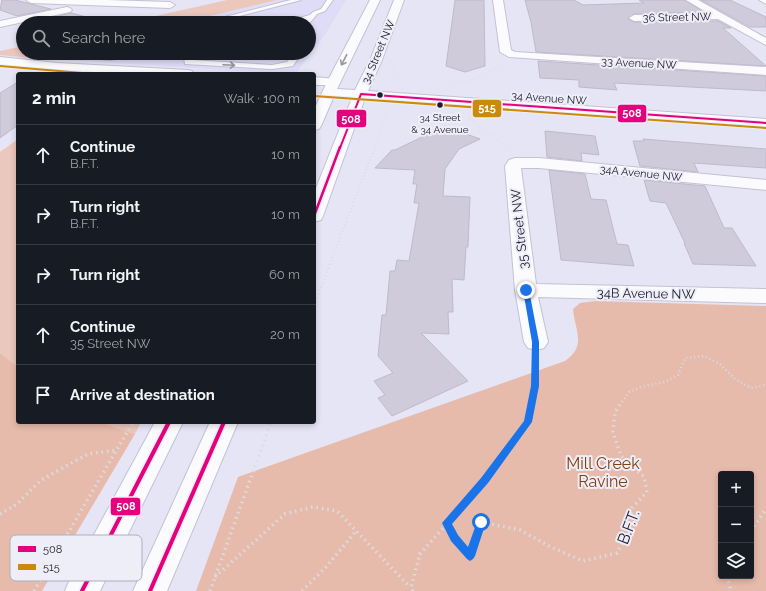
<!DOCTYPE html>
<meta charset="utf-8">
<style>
body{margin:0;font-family:Raleway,sans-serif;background:#242831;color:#f1f3f6}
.controls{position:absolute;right:12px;bottom:12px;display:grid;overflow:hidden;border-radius:4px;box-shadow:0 2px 6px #0003}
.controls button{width:36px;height:36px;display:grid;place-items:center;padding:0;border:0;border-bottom:1px solid #363941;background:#171b24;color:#f1f3f6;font:20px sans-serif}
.stop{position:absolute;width:12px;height:12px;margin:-9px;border:3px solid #1a73e8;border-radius:50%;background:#fff}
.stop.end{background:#1a73e8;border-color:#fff;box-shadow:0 1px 4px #0008}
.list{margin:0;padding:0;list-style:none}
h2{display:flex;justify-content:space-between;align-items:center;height:52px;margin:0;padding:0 16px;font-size:17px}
h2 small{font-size:13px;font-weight:400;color:#9ea1a6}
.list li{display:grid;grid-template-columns:26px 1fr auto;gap:12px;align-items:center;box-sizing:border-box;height:60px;padding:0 16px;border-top:1px solid #363941}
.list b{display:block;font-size:15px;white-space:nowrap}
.list p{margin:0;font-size:13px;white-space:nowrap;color:#9ea1a6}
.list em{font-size:13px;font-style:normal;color:#9ea1a6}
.icon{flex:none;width:22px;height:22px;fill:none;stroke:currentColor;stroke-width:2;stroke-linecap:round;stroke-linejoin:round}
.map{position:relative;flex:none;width:766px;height:591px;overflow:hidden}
.search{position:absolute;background:#171b24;box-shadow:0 2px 6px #0003;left:16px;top:16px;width:300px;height:44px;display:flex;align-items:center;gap:10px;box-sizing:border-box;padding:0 14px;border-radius:22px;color:#9ea1a6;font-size:15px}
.panel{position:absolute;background:#171b24;box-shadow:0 2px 6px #0003;left:16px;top:72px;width:300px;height:352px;border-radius:4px}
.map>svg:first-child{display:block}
</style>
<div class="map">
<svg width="766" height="591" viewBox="0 0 766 591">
<rect width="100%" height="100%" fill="#e6e5f6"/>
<path fill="#dedcf7" d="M277,0H346L326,33L295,74L30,58L53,53H309V23H181Z"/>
<g fill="#ebc7bc">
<path d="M227,0H277L181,23H124Z"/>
<path d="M23,46V53H53L30,58L0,55V51Z"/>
<path d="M18,139V367L0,353V152Z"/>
<path d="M100,422H141L135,434Z"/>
</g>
<g fill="#e7bbab" fill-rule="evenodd">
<path d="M595,301L766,306V591H196L238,477L565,361C587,346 575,331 573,309L580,303ZM721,474H751V576H721Z"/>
<path d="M0,353L18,367V422H100L135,434L42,591H0Z"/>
</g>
<g fill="#cfcbdb" stroke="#bebac9">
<path d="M2,0H15L51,9L17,16L0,10Z"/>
<path d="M455,0H484L485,66L465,72L446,66Z"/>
<path d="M525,0H574L583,5L644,3L639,0H685L703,12L634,14L628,19L634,22L718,21L731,28H723L766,66L536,52L531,22Z"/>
<path d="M701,0H730L766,17V27H750Z"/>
<path d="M71,13L90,18L67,23H37L33,22Z"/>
<path d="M538,61L766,76V91L614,83L617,90L579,87V80L540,78Z"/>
<path d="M18,82V125L0,138V93Z"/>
<path d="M445,126L480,139L459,149L445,169L443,196L470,197L468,247H466L464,280L452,279L453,312H448L449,334L421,333L468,381L392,416L378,398L385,395L374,381L393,373L378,356L382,315H386L390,271H395L397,260L409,261L419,203H414L417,184H413L415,170L375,168L392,150H395Z"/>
<path d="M545,131L595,136L599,155L581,153L582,161L547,157Z"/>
<path d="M643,139L766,149V168L694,163L698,172L640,166L633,141H644Z"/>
<path d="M549,170L585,174L591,199L606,200L617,244L628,245L634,266L561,260Z"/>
<path d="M644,180L705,186L724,228H732L756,266L693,264L684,243H685L666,203L650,201Z"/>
</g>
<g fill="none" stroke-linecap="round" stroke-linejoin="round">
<defs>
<g id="service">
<path d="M291,0H301L212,23H201Z"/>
<path d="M327,0H333L325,11L317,14L309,24L303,23L306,19L292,23H281L310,15L313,12L321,9Z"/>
<path d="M759,0H766V4Z"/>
<path d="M99,53H109L106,55C117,57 131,50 142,54L138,56L110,60L97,59L96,55Z"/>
<path d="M190,53H198L192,60L272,65L287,62L292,56L286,53H297L300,55L293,66L272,69L185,64L184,58Z"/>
</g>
<g id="minor">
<path d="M26,0H107L170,2L175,5L170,8L31,3Z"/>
<path d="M493,0H503L511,50L515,52L766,67V75L509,57L500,52Z"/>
<path d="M686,0H698L766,38V45L718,19L634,21L629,18L634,15L708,13Z"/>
<path d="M67,7L70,8L72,10L70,12L0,27V21Z"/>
<path d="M515,158H539L766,180V190L539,168H521L536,284L766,289V303L538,297L548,342L544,348L536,350L528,348L524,342L515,290L505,166L509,160Z"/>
</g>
<g id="tertiary">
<path d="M0,57L57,63L188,70L192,71L194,74C128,74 66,72 0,65Z"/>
<path d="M314,77L337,79L339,82L337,85H314Z"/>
</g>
<g id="secondary">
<path d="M370,0H380L337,89L355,90L370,60L394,0H404L382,60L368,91L766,119V127L365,98L323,216L321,220L314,222V193L352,98L334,96L321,126L319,129L314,130V110L327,82Z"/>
<path d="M155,422H183L100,591H65L70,579Z"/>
<path d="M210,422H238L167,591H133Z"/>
</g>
</defs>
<use href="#service" stroke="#c3c1d3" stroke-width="2"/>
<use href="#minor" stroke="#c3c1d3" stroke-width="2"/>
<use href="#tertiary" stroke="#c3c1d3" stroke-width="2"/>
<use href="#secondary" stroke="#c3c1d3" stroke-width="2"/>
<g stroke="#dcdce1" stroke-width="1" stroke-dasharray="0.5 1.5" stroke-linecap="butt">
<path d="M182,14L197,11"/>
<path d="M143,23L152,21"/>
</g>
<g stroke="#dcdce1" stroke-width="1.5" stroke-dasharray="0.5 2" stroke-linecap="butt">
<path d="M393,66L395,76L393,79"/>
<path d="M453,83L476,79L500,65"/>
<path d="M468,118L509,148"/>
<path d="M375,148L387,111"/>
</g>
<path stroke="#dcdce1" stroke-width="2" stroke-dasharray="1 2.5" stroke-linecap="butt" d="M332,258L375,147"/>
<g stroke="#dcdce1" stroke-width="2.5" stroke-dasharray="1 3" stroke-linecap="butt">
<path d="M314,306L333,257"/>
<path d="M532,402L535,385V361"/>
<path d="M622,402L629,392L641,387L664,382L678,375L685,358L705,356L720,364L735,379L751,388L766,385"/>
</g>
<g stroke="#dcdce1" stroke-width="3.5" stroke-dasharray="1.5 4" stroke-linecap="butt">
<path d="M0,514L17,504L40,481L66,466L88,454L117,450"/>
<path d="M447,523L454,538L470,556L481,522L520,530L551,547L583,561L617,553L628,533L632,508L647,492L644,477L621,456L613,432L615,412L622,401"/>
<path d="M751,531L766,509"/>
<path d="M727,576L731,591"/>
<path d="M215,577L285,514L313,507L337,511L410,587"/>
<path d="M34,591L133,422"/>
<path d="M210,591L271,422"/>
<path d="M302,591L326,567L356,531"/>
<path d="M413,591L411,587L420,554L485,481L528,422L532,401"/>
</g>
<use href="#service" fill="#fbfbfe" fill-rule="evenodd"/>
<use href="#minor" fill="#fbfbfe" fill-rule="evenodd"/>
<use href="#tertiary" fill="#fbfbfe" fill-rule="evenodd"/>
<use href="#secondary" fill="#fbfbfe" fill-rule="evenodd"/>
<defs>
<path id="bus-1-far2" d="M340,148L361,94L766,123"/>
<path id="bus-1-far1" d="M314,216L340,147"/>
<g id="bus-1">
<path d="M82,591L169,422"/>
<path d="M150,591L224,422"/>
</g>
<g id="bus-2">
<path d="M0,66L94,74"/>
<path d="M314,96L766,128"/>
</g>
</defs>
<use href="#bus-1-far2" stroke="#eeeef8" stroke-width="4"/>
<use href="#bus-1-far1" stroke="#eeeef8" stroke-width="5"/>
<use href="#bus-1" stroke="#eeeef8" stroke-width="7"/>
<use href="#bus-2" stroke="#eeeef8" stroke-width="4"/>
<use href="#bus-1-far2" stroke="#e5007d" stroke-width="2"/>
<use href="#bus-1-far1" stroke="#e5007d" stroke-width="2.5"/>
<use href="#bus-1" stroke="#e5007d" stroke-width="4"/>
<use href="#bus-2" stroke="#cb8a09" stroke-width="2"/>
</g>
<defs><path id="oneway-shaft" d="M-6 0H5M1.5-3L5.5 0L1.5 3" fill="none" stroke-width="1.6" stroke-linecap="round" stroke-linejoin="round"/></defs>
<g stroke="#9796a0">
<use href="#oneway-shaft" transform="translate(344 60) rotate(117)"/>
<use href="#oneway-shaft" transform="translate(229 65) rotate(3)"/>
</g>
<path fill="#1a73e8" d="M526,288L529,290L539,342V386L532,422L488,483L452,524L458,535L468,547L478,519L481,518L485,519L486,522L475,556L473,559L470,561L467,559L451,541L442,523L481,478L524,421L531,386L532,342L523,290Z"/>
<g fill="#1d1a2d" stroke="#eeeef8" stroke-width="1.5">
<circle cx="380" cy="95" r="3.5"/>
<circle cx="440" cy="105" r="3.5"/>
</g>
<g text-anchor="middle" stroke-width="4" stroke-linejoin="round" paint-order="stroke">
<g font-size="10" fill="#1d1a2d" stroke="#eeeef8">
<text x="440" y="121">34 Street<tspan x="440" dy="12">&amp; 34 Avenue</tspan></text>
</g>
<g font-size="11" fill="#1d1a2d" stroke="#eeeef8">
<text transform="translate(677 17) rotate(-1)" y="4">36 Street NW</text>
<text transform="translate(378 52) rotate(-67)" y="4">34 Street NW</text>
<text transform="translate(639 63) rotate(3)" y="4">33 Avenue NW</text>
<text transform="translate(549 98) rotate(4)" y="4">34 Avenue NW</text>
<text transform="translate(641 173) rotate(6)" y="4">34A Avenue NW</text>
</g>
<g font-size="13" fill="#1d1a2d" stroke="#eeeef8">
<text transform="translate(519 229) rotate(-96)" y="5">35 Street NW</text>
<text transform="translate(646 293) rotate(1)" y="5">34B Avenue NW</text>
</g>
<g font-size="16" fill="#843d0c" stroke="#eeeef8">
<text x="603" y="469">Mill Creek<tspan x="603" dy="18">Ravine</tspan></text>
</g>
<g font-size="16" fill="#1d1a2d" stroke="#eeeef8">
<text transform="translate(628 527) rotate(-69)" y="6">B.F.T.</text>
</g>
</g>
<rect x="10" y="535" width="132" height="46" rx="6" fill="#eeeef8" stroke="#afaebb" stroke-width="1"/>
<rect x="18" y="546" width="18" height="6" fill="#e5007d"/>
<rect x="18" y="564" width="18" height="6" fill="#cb8a09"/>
<g font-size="11" fill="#1d1a2d">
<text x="43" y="553">508</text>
<text x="43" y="571">515</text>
</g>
<g stroke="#eeeef8" stroke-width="1.5">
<rect x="472" y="99" width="30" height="19" rx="4" fill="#cb8a09"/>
<rect x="617" y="104" width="30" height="19" rx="4" fill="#e5007d"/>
<rect x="336" y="109" width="31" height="19" rx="4" fill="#e5007d"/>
<rect x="110" y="497" width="31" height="19" rx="4" fill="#e5007d"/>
</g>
<g font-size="11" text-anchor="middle" font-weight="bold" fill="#fff">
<text x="487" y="112">515</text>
<text x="632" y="117">508</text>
<text x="351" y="123">508</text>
<text x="126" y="510">508</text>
</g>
</svg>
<div class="controls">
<button>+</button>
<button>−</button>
<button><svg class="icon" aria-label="layers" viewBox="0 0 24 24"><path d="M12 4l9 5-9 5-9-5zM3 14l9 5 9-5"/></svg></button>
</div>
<div class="stop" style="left:481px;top:522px"></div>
<div class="stop end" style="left:526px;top:290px"></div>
<div class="search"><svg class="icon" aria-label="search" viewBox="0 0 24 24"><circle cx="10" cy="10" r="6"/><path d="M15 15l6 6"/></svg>Search here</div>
<section class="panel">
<h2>2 min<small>Walk · 100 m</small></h2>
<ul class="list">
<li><svg class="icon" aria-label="ahead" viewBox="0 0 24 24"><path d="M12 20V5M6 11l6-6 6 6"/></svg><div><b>Continue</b><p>B.F.T.</p></div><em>10 m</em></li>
<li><svg class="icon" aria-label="right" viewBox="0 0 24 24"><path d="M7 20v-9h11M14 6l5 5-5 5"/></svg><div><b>Turn right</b><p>B.F.T.</p></div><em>10 m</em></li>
<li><svg class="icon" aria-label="right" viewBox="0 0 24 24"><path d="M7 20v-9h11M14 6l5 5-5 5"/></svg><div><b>Turn right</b></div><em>60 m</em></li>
<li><svg class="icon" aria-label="ahead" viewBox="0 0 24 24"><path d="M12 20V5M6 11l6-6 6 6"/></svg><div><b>Continue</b><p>35 Street NW</p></div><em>20 m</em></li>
<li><svg class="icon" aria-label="arrive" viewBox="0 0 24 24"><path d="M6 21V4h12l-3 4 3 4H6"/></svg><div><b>Arrive at destination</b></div></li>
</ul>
</section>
</div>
